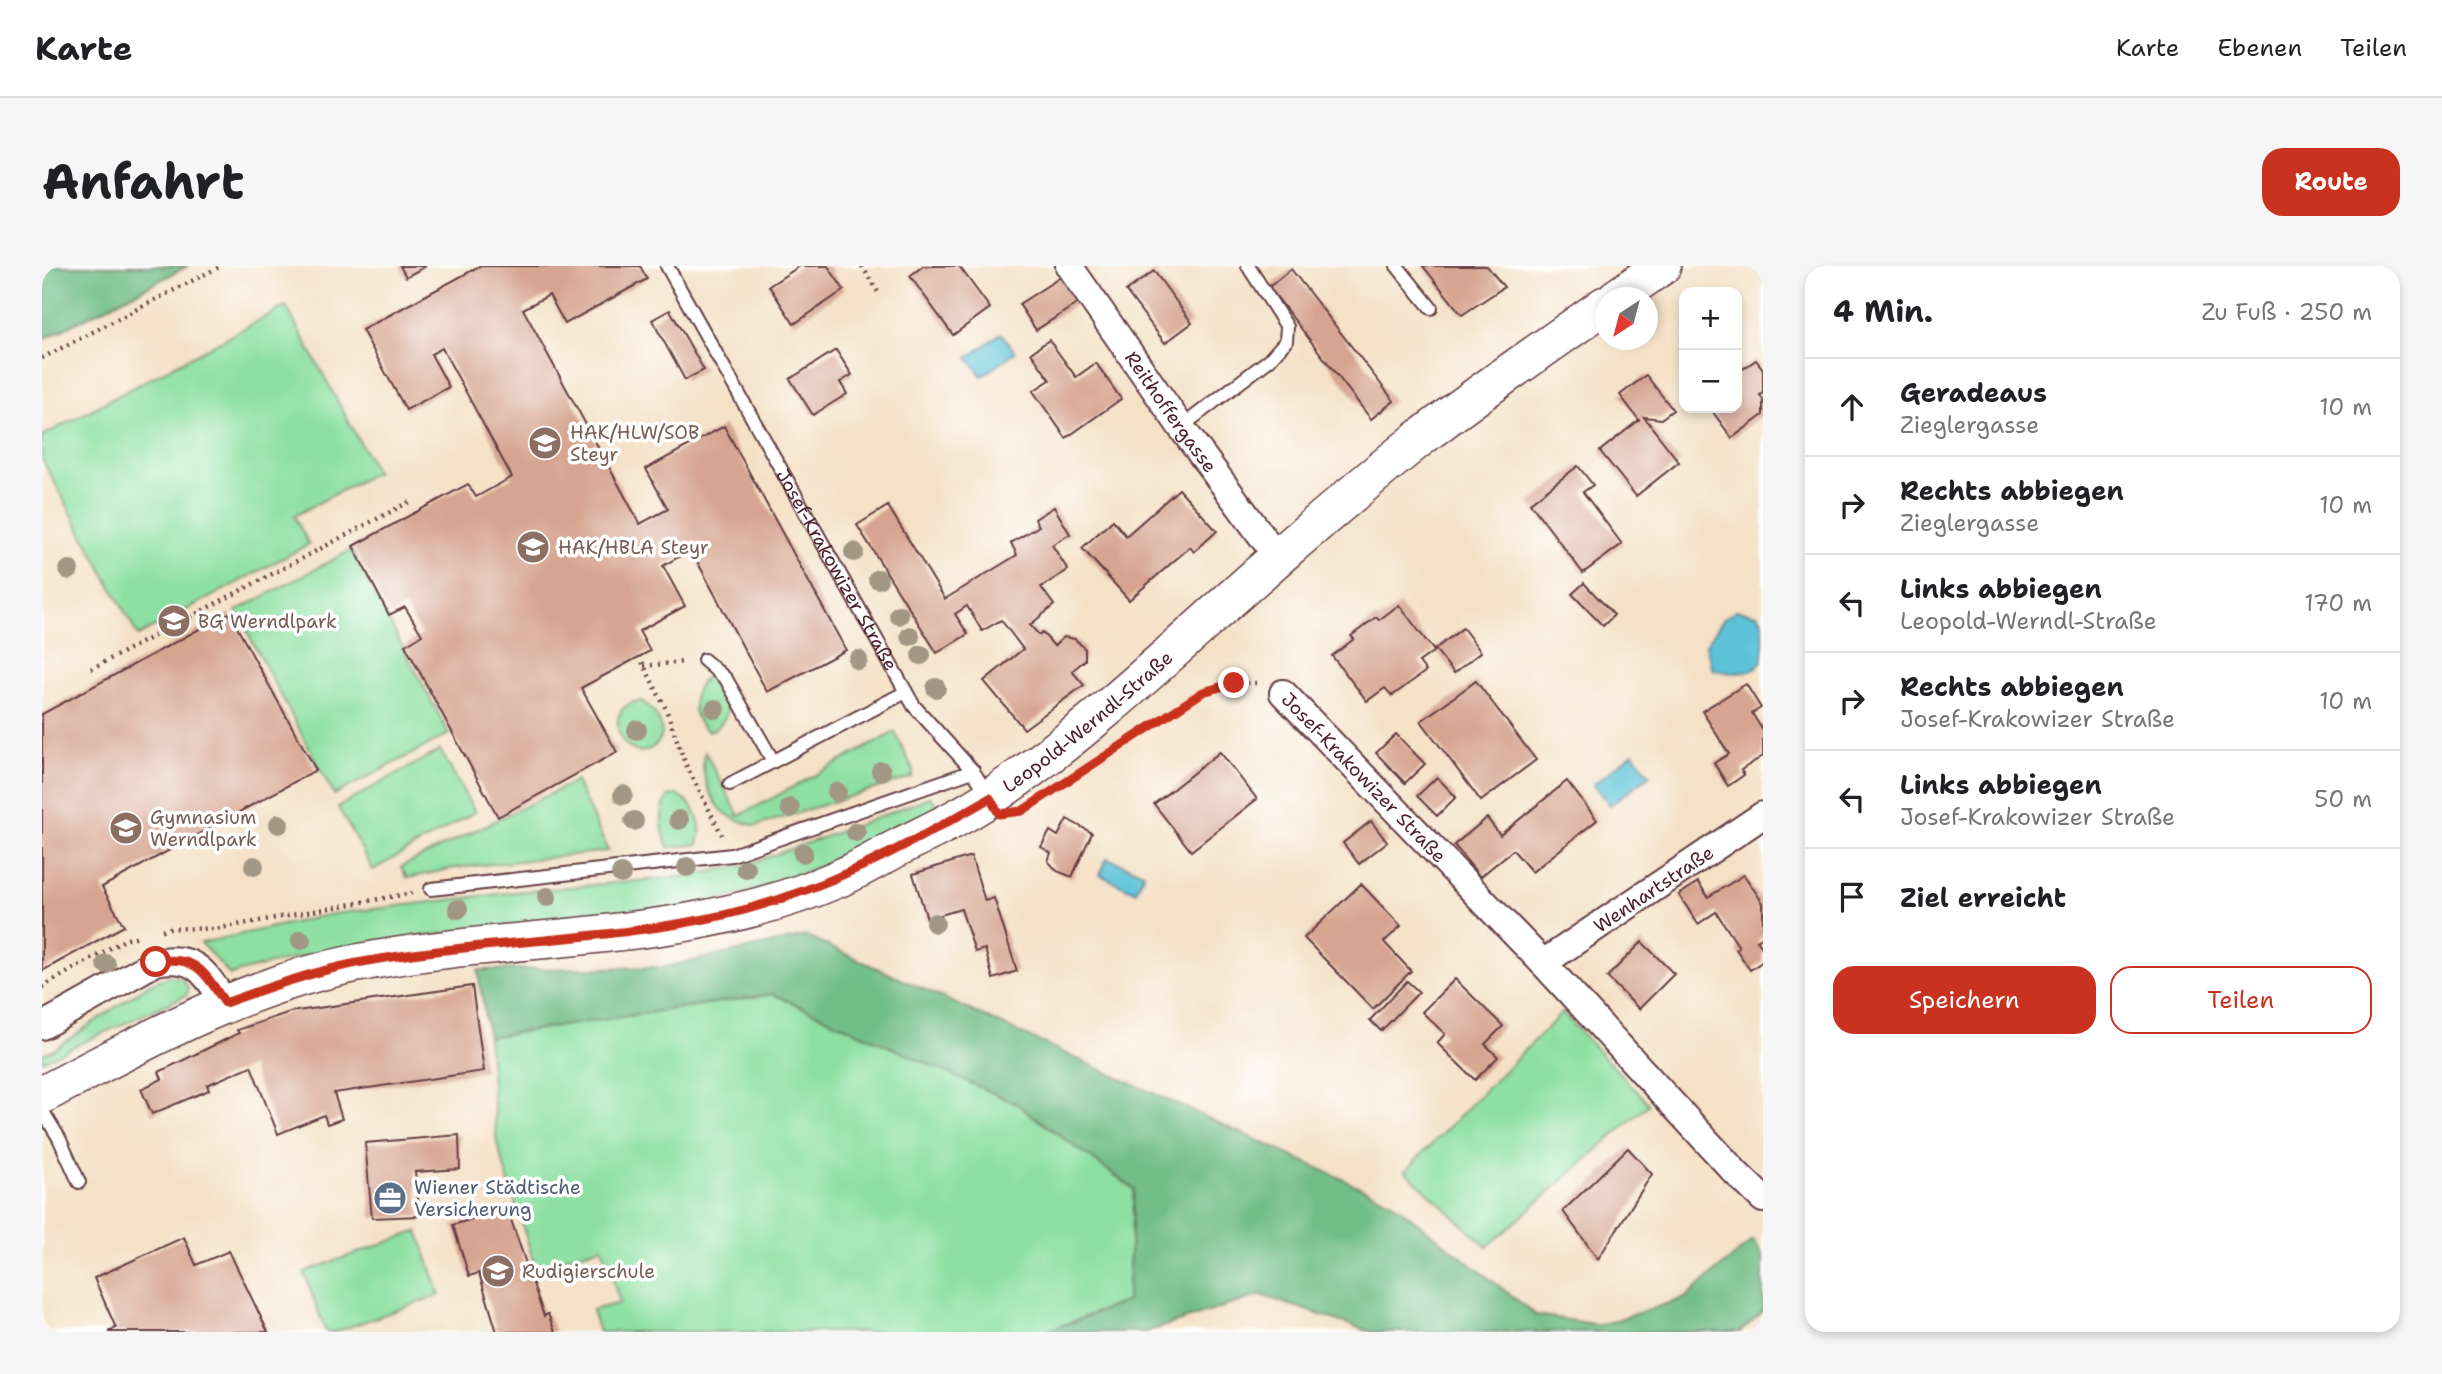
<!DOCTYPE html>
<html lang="de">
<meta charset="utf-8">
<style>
body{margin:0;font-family:"Shantell Sans",sans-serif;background:#f6f6f6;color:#202124}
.controls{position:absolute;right:21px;top:21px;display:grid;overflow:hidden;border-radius:14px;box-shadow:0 4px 10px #0003}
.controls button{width:63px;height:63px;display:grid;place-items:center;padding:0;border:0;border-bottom:2px solid #e0e0e0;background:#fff;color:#202124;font:35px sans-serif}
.compass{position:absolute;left:1553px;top:21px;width:63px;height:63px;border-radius:50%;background:#fff;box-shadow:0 4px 10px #0003;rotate:216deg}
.stop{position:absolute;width:21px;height:21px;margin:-16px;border:5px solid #c8321e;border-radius:50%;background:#fff}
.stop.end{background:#c8321e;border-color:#fff;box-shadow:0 2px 7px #0008}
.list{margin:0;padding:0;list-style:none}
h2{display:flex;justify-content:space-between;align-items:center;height:91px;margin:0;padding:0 28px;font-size:30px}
h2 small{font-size:23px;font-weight:400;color:#757577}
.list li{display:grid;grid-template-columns:46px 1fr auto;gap:21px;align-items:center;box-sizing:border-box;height:98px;padding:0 28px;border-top:2px solid #e0e0e0}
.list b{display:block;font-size:26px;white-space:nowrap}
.list p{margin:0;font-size:23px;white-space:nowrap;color:#757577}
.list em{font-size:23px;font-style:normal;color:#757577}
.actions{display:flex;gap:14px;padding:21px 28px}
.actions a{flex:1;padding:16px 0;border:2px solid #c8321e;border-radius:21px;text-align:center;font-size:24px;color:#c8321e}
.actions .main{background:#c8321e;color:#fff}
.icon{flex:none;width:38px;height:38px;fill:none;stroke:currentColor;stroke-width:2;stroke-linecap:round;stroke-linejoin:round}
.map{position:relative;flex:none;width:1721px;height:1066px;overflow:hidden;border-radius:21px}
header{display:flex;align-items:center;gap:42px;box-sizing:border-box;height:98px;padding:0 35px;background:#fff;border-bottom:2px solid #e0e0e0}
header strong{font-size:33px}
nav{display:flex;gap:38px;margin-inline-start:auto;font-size:24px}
.intro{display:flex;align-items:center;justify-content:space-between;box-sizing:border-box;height:168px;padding:0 42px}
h1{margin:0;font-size:49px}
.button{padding:18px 32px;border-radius:21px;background:#c8321e;color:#fff;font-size:24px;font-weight:700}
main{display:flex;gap:42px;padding:0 42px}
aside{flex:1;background:#fff;border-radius:21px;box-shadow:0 4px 10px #0003}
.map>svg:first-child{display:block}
</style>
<header>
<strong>Karte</strong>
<nav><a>Karte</a><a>Ebenen</a><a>Teilen</a></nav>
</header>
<div class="intro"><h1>Anfahrt</h1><a class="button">Route</a></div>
<main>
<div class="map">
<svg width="1721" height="1066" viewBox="0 0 1721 1066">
<rect width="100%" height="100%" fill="#fff"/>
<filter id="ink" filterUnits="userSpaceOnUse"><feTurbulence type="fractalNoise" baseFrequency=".0143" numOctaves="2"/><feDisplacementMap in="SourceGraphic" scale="14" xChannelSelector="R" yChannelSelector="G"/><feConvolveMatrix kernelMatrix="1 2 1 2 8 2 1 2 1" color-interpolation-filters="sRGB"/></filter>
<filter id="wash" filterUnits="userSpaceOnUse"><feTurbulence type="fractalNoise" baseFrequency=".00686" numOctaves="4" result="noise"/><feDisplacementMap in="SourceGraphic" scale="28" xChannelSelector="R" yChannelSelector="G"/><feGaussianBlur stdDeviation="1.57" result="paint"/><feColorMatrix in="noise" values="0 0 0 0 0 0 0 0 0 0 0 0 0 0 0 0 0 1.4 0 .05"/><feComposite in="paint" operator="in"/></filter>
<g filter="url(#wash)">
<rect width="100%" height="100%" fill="#f4e1c6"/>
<g fill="#8de0a1" stroke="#6c8066" stroke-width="2">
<path d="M244,40L334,206L252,250L267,278L96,370L0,193V170Z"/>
<path d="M309,284L407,468L292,529L194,345Z"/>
<path d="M664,411C691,416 693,458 667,465C647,454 648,425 664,411Z"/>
<path d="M600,435C615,446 631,470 608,483C580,499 556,438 600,435Z"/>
<path d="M853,466L871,504L870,511L714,560C704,557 692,554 683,547C669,535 656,504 663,486L697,550Z"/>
<path d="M398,484L433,546L331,604L296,541Z"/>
<path d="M534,515L566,585L413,602L365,612L359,601Z"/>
<path d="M635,529C653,537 663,559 656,578L627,582C619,567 616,544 627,530Z"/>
<path d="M888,531L900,543C820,581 742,622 654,639C616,646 576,648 538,652C420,665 302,675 188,709L159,677L290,648L473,626L638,611L701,600L824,556Z"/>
<path d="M127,710L140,712L146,722L145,729L0,795V788L12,783L108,718Z"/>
<path d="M731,728L973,837L1092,923L1085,1035L1003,1066H557L550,1044L578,1037L560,981L493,1000L455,877L446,771Z"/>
<path d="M1520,747L1607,838L1445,981L1363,905Z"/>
<path d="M376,965L398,1029L293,1066H284L262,1006Z"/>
</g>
<g fill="#72be87" stroke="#5e6e59" stroke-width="2">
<path d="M0,0H146L0,74Z"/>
<path d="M764,670L1347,934L1494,1049L1558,1059L1643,1032L1711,974L1721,988V1045L1698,1066H1329L1219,1029L1104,1066H1003L1085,1035L1092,923L973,837L731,728L446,771L436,704L623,701Z"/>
</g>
<g fill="#5bc2d8" stroke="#527082" stroke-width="2">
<path d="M959,67L973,86L940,110L926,92Z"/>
<path d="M1694,344L1716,348L1721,356V394C1709,411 1688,407 1671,404L1664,379L1682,352Z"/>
<path d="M1591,487L1608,509L1568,539L1551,519Z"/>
<path d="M1065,592L1102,607L1094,626L1058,609Z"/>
</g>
<g id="blocks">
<g fill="#d6a490">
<path d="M358,0H384L364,11Z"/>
<path d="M438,0H598L605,13L523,58L507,29L481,43L598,258L626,243L604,203L682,160L804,384L725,426L649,284L621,300L643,340L597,365L608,385L539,422L575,486L456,551L363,379L380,369L363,341L347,349L311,280L426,218L434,231L470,211L400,82L389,88L407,121L364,144L320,64Z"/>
<path d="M758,0H786L802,24L752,58L727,20Z"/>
<path d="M881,0H917L948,42L911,69L868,10Z"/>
<path d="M1381,0H1445L1462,21L1420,49Z"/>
<path d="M1249,3L1352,135L1329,153L1227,21Z"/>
<path d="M1112,5L1150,57L1123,77L1084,25Z"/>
<path d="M1019,11L1036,37L994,64L977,38Z"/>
<path d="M628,44L662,104L643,114L610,54Z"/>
<path d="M1007,74L1034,111L1054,97L1079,133L1024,172L991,125L1008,114L989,87Z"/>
<path d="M794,84L810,109L798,116L805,128L771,149L748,113Z"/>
<path d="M1714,94L1721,103V127L1718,129L1721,134V149L1690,172L1668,142H1695V98L1699,104Z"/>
<path d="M1604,109L1631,144L1619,153L1602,151L1637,196L1594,230L1558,185L1597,154L1578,129Z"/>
<path d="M1536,200L1551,219L1541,226L1580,278L1541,307L1488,237Z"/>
<path d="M1137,223L1175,265L1152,286L1148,281L1087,334L1040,282L1071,254L1084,270Z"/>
<path d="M846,240L903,333L975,289L969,277L997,260L993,253L1012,241L1028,268L1010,279L1026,304L999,321L1012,339L988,359L997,369L1000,366L1012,380L1022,371L1033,373L1043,383V394L1030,405L1042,419L982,463L942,415L981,383L959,354L940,365L925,340L913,348L926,368L895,387L815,259Z"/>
<path d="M1542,317L1572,349L1561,360L1530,328Z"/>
<path d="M1357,339L1392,385L1377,396L1384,405L1350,430L1343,422L1325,435L1290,390L1312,373L1309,370L1334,351L1337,354Z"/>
<path d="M187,347L274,504L60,621L82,660L0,705V448Z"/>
<path d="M1421,362L1439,386L1412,407L1393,383Z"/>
<path d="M1434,415L1494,494L1439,535L1379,455Z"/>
<path d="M1704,418L1719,442L1710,447L1721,465V490L1699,504L1702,509L1686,520L1672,497L1687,488L1660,445Z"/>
<path d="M1354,468L1383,498L1363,517L1334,487Z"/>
<path d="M1178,486L1215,533L1149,585L1112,538Z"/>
<path d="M1395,511L1414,531L1395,550L1375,530Z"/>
<path d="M1525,515L1555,554L1490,606L1471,584L1438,611L1412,579L1445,552L1458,569Z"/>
<path d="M1025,553L1050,567L1030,611L1015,605L1006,595L1009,587L999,581L1008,565L1016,570Z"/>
<path d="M1329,555L1345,576L1317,598L1301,577Z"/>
<path d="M929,590L943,635L952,632L975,705L951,713L943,683L933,686L919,643L885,653L871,608Z"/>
<path d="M1702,609L1721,637V670L1715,674L1721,683V695L1708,704L1694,683L1697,681L1674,646L1656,658L1637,629L1656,616L1666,631Z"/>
<path d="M1319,618L1359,660L1342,676L1369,705L1331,743L1262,672Z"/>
<path d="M1600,676L1632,708L1597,743L1565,711Z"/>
<path d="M1413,713L1461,760L1443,778L1456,791L1433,814L1395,777L1403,768L1380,746Z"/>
<path d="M1365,715L1377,726L1339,765L1328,754Z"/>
<path d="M430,720L442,805L292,827L300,853L285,858L282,849L236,868L209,800L165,819L167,824L110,848L99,823L120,813L117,806L197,767L195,764L248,746Z"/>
<path d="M417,869L418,903L373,906L378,950L330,952L323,877Z"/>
<path d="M1586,882L1610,908L1556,993L1521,945Z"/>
<path d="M465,942L502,1050L506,1048L513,1066H455L437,1007L427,1010L411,959Z"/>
<path d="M142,971L154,999L187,985L226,1066H66L74,1062L52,1012Z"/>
</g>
</g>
</g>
<g filter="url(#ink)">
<use href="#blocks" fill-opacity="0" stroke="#643c42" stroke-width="2"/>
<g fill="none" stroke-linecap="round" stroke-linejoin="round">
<defs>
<g id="lane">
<path id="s1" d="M625,0L864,426L872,440L931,505L946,529"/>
<path d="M1355,0L1389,42"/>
<path d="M1139,161L1227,94L1244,75L1245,61L1206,0"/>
<path d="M662,394L684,413L731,495"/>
<path d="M688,518L864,426"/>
<path d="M389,623L690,589L931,505"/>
<path d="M0,844L17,872L37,916"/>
</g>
<g id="street">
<path id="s2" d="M1027,0L1139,161L1236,292"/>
<path id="s3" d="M1241,427L1501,697L1694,907L1721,933"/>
<path id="s4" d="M1501,697L1721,549"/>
<path d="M0,760L114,696C154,688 163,707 183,737"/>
</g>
<g id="secondary">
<path d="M1574,32L1620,0"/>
<path id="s5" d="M0,829C101,776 203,719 315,697C474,666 642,679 793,614C815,605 836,592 857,581C889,565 922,550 952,529C1057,458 1146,369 1242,286C1285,249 1328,212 1373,176C1434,128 1500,84 1563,39"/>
</g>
</defs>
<use href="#lane" stroke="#643c42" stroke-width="16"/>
<use href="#street" stroke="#643c42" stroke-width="30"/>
<use href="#secondary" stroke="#643c42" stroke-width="40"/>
<g stroke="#643c42" stroke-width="4.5" stroke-dasharray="2 5" stroke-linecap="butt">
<path d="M820,0L836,26"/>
<path d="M0,92L179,0"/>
<path d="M597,390L624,443L643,497L680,569"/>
<path d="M602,400L641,396"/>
<path d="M49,403L371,234"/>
<path d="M1070,485L1161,426L1192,417H1214"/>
<path d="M120,664L128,662L173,663L370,627"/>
<path d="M0,721L84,673L98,670"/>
</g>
<use href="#lane" stroke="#fff" stroke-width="12"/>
<use href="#street" stroke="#fff" stroke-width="26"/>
<use href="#secondary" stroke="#fff" stroke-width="37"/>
</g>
<g fill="#a29684">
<circle cx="812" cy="286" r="10"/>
<circle cx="27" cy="304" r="10"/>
<circle cx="836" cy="313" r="10"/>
<circle cx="857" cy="349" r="10"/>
<circle cx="868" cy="370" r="10"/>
<circle cx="879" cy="389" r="10"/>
<circle cx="816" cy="394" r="10"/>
<circle cx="894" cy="422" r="10"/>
<circle cx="673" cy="443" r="10"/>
<circle cx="595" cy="464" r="10"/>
<circle cx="839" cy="505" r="10"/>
<circle cx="795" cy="526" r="10"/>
<circle cx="581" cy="529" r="10"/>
<circle cx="748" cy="542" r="10"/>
<circle cx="637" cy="554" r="10"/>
<circle cx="592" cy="555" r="10"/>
<circle cx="237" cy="558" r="10"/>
<circle cx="814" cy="566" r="10"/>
<circle cx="761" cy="587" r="10"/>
<circle cx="212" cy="600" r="10"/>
<circle cx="645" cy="601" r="10"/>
<circle cx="704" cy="603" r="10"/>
<circle cx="579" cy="608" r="10"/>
<circle cx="505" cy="631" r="10"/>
<circle cx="416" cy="643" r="10"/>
<circle cx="893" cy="657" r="10"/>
<circle cx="259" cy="674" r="10"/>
<circle cx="64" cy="698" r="10"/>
</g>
</g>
<g fill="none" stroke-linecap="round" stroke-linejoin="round" filter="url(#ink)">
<path stroke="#c8321e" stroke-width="9" d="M114,696C154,688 163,707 183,737C227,721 270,706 315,697C436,674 562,676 682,649C778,627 863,581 948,532L957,548L980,545L1161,426L1192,417"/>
</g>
<defs>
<symbol id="school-disc" viewBox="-11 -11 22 22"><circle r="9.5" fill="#8d6e63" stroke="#fff"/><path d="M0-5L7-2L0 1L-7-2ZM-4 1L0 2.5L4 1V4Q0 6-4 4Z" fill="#fff"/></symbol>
<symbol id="office-disc" viewBox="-11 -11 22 22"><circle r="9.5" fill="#5c6f8a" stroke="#fff"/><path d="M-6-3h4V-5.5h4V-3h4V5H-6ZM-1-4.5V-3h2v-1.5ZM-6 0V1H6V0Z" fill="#fff"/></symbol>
</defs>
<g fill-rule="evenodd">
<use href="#school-disc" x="484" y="158" width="38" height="38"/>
<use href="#school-disc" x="472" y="262" width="38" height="38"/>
<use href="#school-disc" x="113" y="336" width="38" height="38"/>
<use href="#school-disc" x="65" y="543" width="38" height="38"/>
<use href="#office-disc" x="329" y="913" width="38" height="38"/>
<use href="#school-disc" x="437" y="986" width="38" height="38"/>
</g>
<g text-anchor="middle" stroke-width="7" stroke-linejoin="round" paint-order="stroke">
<g font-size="19" fill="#4a1f2b" stroke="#fff">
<text dy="7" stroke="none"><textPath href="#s2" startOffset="178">Reithoffergasse</textPath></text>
<text dy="7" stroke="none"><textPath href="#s1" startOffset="348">Josef-Krakowizer Straße</textPath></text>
<text dy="7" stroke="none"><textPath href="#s5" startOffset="1129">Leopold-Werndl-Straße</textPath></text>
<text dy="7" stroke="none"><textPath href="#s3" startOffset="117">Josef-Krakowizer Straße</textPath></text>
<text dy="7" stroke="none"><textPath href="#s4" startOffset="133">Wenhartstraße</textPath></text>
</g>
<g font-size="19" fill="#785e54" stroke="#fff" text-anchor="start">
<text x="528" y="173">HAK/HLW/SOB<tspan x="528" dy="22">Steyr</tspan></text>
<text x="516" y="288">HAK/HBLA Steyr</text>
<text x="156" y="362">BG Werndlpark</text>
<text x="108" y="558">Gymnasium<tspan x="108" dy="22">Werndlpark</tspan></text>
<text x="480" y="1012">Rudigierschule</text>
</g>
<g font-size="19" fill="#4e5e75" stroke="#fff" text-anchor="start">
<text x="372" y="928">Wiener Städtische<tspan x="372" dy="22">Versicherung</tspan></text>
</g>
</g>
</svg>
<div class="controls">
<button>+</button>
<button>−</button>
</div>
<svg class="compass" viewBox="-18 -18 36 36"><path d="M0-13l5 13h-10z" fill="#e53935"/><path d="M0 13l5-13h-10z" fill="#757577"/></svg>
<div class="stop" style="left:114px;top:696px"></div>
<div class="stop end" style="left:1192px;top:417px"></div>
</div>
<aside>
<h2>4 Min.<small>Zu Fuß · 250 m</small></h2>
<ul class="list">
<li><svg class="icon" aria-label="ahead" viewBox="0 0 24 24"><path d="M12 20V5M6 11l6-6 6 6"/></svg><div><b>Geradeaus</b><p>Zieglergasse</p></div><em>10 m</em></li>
<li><svg class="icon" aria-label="right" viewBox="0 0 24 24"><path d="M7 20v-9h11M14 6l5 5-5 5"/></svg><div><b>Rechts abbiegen</b><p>Zieglergasse</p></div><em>10 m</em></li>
<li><svg class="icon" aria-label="left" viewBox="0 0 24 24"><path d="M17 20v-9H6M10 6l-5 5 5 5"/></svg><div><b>Links abbiegen</b><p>Leopold-Werndl-Straße</p></div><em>170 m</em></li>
<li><svg class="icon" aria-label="right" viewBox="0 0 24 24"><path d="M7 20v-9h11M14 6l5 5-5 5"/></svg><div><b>Rechts abbiegen</b><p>Josef-Krakowizer Straße</p></div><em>10 m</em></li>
<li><svg class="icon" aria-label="left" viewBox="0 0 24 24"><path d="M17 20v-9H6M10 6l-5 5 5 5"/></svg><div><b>Links abbiegen</b><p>Josef-Krakowizer Straße</p></div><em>50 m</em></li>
<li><svg class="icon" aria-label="arrive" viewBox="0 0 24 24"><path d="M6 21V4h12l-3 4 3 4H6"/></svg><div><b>Ziel erreicht</b></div></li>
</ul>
<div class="actions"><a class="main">Speichern</a><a>Teilen</a></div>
</aside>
</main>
